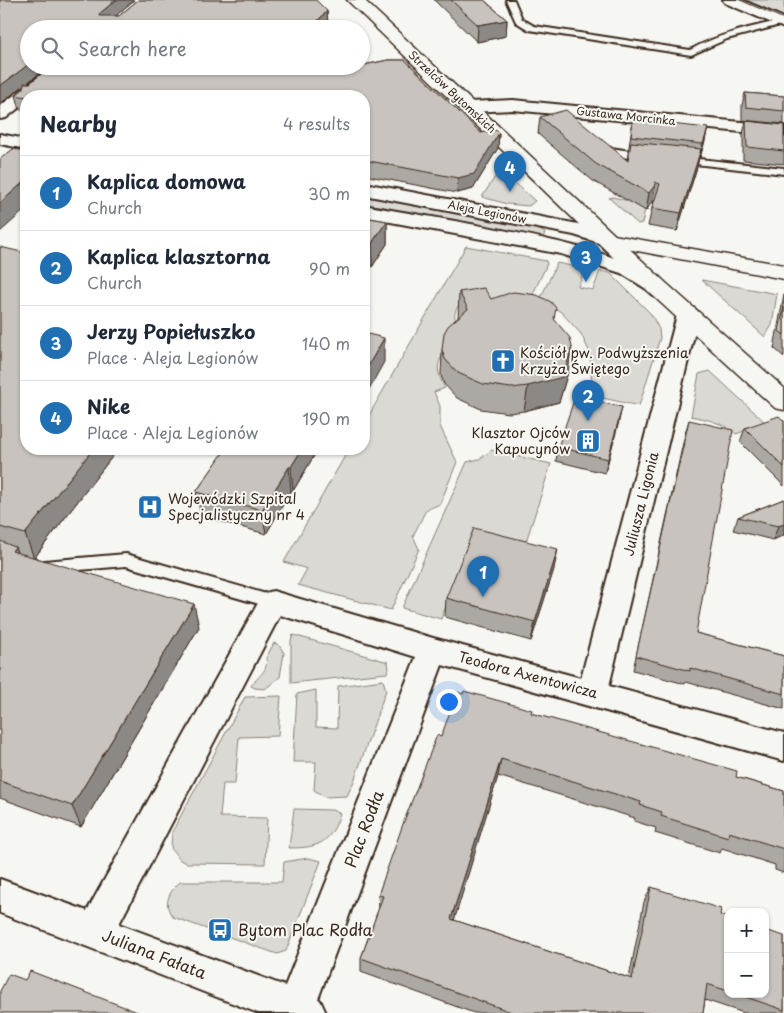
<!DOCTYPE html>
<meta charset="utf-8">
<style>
body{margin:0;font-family:"Playpen Sans",sans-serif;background:#f2f2f3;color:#1f2937}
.controls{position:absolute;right:15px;bottom:15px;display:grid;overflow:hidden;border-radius:10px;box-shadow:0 1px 4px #0004}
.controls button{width:45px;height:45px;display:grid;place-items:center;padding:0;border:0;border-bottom:1px solid #e0e1e3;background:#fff;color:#1f2937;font:25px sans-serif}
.you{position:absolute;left:448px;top:701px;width:18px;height:18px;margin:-12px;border:4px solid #fff;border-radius:50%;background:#1a73e8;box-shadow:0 0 0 8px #1a73e833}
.badge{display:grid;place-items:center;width:32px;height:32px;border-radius:50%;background:#1f6fb2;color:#fff;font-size:16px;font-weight:700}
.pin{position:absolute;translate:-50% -41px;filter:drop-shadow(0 1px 2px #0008)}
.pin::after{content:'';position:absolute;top:26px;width:18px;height:15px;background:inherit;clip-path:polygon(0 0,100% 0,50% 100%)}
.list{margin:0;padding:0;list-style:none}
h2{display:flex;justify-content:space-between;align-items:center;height:65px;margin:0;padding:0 20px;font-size:21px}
h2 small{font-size:16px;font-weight:400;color:#747a83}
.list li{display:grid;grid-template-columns:32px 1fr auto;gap:15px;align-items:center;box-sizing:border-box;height:75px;padding:0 20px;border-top:1px solid #e0e1e3}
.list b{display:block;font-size:19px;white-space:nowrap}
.list p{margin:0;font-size:16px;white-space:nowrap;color:#747a83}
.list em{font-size:16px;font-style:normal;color:#747a83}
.icon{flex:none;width:28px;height:28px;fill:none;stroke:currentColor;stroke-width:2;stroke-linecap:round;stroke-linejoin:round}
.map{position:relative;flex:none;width:784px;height:1013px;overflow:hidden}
.search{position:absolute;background:#fff;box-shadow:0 1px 4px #0004;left:20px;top:20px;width:350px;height:55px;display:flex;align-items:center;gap:12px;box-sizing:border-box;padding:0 18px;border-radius:28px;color:#747a83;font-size:19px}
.panel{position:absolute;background:#fff;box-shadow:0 1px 4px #0004;left:20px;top:90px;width:350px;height:365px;border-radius:20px}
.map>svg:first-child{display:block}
</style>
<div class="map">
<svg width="784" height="1013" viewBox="0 0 784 1013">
<rect width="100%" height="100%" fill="#f6f6f2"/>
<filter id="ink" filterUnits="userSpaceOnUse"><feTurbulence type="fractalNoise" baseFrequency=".02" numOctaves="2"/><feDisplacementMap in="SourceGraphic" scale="10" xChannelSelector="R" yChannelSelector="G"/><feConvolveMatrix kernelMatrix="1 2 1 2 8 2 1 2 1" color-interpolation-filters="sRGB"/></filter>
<g filter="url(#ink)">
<g fill="#dad9d3" stroke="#8a8278">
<path d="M736,0H784V21Z"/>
<path d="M500,169L535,201L529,206L507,204L482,197Z"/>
<path d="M364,194L536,228L545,233L543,237H526L364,205Z"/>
<path d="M613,197L646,205L642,223L638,224L609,198Z"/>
<path d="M466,246L546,261L547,264L532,296L463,301C448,314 457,323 463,338C442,354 430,361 445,388L434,392L440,406V426L457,462L440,504L426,510L413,536L419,549L391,610L298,585L307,569L284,562L349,449H364V424Z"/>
<path d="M557,263L585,269L578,287L593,290L600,271L610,273L651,314L659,329L660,338L639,406L598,397L592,393L590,353L581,334L562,313L541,297Z"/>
<path d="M702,280L777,294L772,325L765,337Z"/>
<path d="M710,371L766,423L736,434C724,423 706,419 691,416L699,374Z"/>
<path d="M492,450L551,464L523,551L472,539L441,619L402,608L467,462L479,459Z"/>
<path d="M293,635L388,662L389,668L387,673L291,683V641Z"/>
<path d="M274,643L279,645L284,653L280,677L265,689L255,688L251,686C258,676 269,671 266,658Z"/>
<path d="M383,680L386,690L354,781L347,796L325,797L314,790L316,762H293L297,694L316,690V727L337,728L338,686Z"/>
<path d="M281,696L278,736L239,737L235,784H223L220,817L267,818L265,864L187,863L180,860L171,848L172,832L245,697Z"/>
<path d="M294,809L332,810L340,813C331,843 319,848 289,848Z"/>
<path d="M308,858L321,861L286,951L277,954L173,917C162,904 169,892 180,882H282L284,862Z"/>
</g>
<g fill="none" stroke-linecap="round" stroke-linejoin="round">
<defs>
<g id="service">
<path d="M506,0H514L522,19L534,26L690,50C719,34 751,27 783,20L784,24L727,39L691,55L529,30L516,22Z"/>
<path d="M601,146C611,149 647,152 652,156C643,163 609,155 598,151L596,149Z"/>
<path d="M680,157L784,168V174L677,162L675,160Z"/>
<path d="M126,554L273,596L278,598L280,602L278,606L273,608L126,566L44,573L39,571L37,567L39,563L44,561Z"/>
</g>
<g id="minor">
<path d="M723,0H742L784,18V28L725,3Z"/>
<path d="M52,66H70L33,96H26V102L6,118L0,119V106Z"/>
<path d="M513,100L784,126V136L513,110L469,112L463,111L460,107L463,103L469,102Z"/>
<path d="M0,134L26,139V149L0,144Z"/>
<path d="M364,183L578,224L615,236L618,240L615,244L608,246L574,235L364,195Z"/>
<path d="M364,205C419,216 638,246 666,286L662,290L655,292L648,290L621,273L561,254L364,217Z"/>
<path d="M688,308L696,310L699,315L609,686L784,733V761L442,665L318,999L320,1000L326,1013H258L0,913V879L87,911L263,594L273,591L433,638L581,678L677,315L680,310ZM280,615L416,657L285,986L119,924Z"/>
</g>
<path id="tertiary" d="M608,234L784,265V279L601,244L597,240L601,236Z"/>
<path id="secondary" d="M347,0H364L665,282L784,388V410L775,408L649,292Z"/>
</defs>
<use href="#service" stroke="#3b2a1e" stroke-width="4"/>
<use href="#minor" stroke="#3b2a1e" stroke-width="4"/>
<use href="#tertiary" stroke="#3b2a1e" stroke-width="3"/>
<use href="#secondary" stroke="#3b2a1e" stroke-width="3"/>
<use href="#service" fill="#f6f6f2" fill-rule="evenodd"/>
<use href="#minor" fill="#f6f6f2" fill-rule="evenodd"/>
<use href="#tertiary" fill="#f6f6f2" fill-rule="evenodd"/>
<use href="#secondary" fill="#f6f6f2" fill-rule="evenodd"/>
<path stroke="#3b2a1e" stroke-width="1" d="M740,0L784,19"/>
</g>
<g fill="#aca8a3" stroke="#3b2a1e">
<path d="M0,0H134L115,16H119L138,0H316L327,11L328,25L324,29H29V66H49L27,83H30L51,66H361V64L364,65L388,60H405L481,133L496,130L499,133L498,148L473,189L457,193L364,175V96H26V111L20,110L16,95L23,89L24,86L0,104Z"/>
<path d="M434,0H484L507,20L506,36L477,42Z"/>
<path d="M745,93L784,96V124L742,120V105Z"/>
<path d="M540,117L627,160L633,120L705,141L700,157H699L697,167L677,231L648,226L652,208L654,201L652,200L646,211L593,181L538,134Z"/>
<path d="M746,121L784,125V164L743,160V134Z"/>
<path d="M364,217L387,221V244L372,267L364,266Z"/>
<path d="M0,247L26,449H118L35,557L199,627L81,827L0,798Z"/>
<path d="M459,292L491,299L554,319L568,372L559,402L524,411L509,413L481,409L457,398L444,384L441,375L442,350L458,318Z"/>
<path d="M784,294V357L774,348Z"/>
<path d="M689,420L696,633L784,656V709L686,682L685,684L633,670L685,434Z"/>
<path d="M619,421L605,473L556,461L558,447Z"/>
<path d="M784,421V486L740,442L745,428Z"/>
<path d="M221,449H318L293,491H291L266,534L201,516L196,492L222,455Z"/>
<path d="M784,499V535L773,540L733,530L738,517Z"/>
<path d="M554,569L531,641L445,617L446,598Z"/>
<path d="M463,694L531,713L736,777L784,791V873L775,870V865L722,848L720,853L655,833L656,828L634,821L635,818L498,776L454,920L629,978L644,902L651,887L728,918V994H765L784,936V1013H744L705,1000L703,1013H474L361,972V958L379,908L378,895L441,737Z"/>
</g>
<g fill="#8c8885" stroke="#3b2a1e">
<path d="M116,0H134L102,28L99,16V14Z"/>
<path d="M327,11L328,25L324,29H310Z"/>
<path d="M507,20L506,36L477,42L478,25Z"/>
<path d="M29,64V66H49L0,104V86Z"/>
<path d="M708,128L705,141L700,157L703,144Z"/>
<path d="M499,133L498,148L473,189L457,193L458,178Z"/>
<path d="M701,149L697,167L677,231L681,213Z"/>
<path d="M26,180V209L0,232V203Z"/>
<path d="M656,184L652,202L646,211L649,193Z"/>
<path d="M387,221V244L372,267V243Z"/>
<path d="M384,338V362L364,398V373Z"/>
<path d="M572,347L568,372L559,402L524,411L528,386Z"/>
<path d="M622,407L619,421L605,473L608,459Z"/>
<path d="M93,449H118L34,558L25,534Z"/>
<path d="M302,449H318L293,491L291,467Z"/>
<path d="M289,467L291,491L266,534L262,510Z"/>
<path d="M784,524V535L773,540L778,526Z"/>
<path d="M15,547L25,570L12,551Z"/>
<path d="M558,549L554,569L531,641L535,622Z"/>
<path d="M194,604L199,627L81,827L72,806Z"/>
<path d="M501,759L498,776L450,934L451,919Z"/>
</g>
<g fill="#c8c3be" stroke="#3b2a1e">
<path d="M0,0H116L99,14V16H119L138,0H316L327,11L310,29H29V64L0,86Z"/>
<path d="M451,0H484L507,20L478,25Z"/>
<path d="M388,60H405L481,133L496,130L499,133L474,174L458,178L364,160V96L26,97L16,95L23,89L24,83H30L51,66H361V64L364,65Z"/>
<path d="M745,93L784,96V111L746,107Z"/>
<path d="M566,110L628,161L631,142L701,149L681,213L652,208L660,184L654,182L656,184L649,193L596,164L540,117Z"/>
<path d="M633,120L708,128L703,144L631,136Z"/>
<path d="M746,121L784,125V151L747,147Z"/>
<path d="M13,149L26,151V180L0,203V159Z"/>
<path d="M364,217L387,221L372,243L364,242Z"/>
<path d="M0,247L26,253V449H93L25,534L0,527Z"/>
<path d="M484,288L491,299L513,292L522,293L537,295L551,302L556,308L554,319L570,338L572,347L563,377L528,386L511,388L483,384L458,373L445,359L442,350L444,333L448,326L468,309L459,292Z"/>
<path d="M784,307V335L779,331Z"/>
<path d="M364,333L384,338L364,373Z"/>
<path d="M575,397L622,407L608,459L558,447Z"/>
<path d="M779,416L784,421V467L745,428Z"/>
<path d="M689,420L733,430L696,633L784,656V694L690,668V671L636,656Z"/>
<path d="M222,449H302L291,467H289L262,510L196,492L225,450Z"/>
<path d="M784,499V524L778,526L738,517Z"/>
<path d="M474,528L558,549L535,622L446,598Z"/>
<path d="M0,541L15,547L12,551L194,604L72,806L0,781Z"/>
<path d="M464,691L532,710L531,713L737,771L736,777L784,791V849L729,832L728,837L661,816L662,812L640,805L641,802L501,759L451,919L632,979L651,887L721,909L720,915L728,918V991L707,984L703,1013H514L361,958L383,896L378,895L403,824L437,735L441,737L457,692L463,694Z"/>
<path d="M765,930L784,936V1010L737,994H765Z"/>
<path d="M30,971L140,1013H0V991L9,974L25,980Z"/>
</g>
</g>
<defs>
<symbol id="church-square" viewBox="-11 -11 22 22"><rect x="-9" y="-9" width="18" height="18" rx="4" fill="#1f6fb2" stroke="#f6f6f2"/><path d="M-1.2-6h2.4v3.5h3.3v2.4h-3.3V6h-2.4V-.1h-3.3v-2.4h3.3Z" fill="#fff"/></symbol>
<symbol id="building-square" viewBox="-11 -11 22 22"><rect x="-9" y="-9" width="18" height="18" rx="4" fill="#1f6fb2" stroke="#f6f6f2"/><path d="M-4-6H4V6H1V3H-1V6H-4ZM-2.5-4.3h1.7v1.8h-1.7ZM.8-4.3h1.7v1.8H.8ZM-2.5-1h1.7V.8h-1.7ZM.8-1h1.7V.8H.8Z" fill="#fff"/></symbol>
<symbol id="hospital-square" viewBox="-11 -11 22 22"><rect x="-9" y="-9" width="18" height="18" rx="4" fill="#1f6fb2" stroke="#f6f6f2"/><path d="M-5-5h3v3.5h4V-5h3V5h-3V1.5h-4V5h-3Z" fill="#fff"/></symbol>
<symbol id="bus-square" viewBox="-11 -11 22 22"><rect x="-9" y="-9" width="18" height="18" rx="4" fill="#1f6fb2" stroke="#f6f6f2"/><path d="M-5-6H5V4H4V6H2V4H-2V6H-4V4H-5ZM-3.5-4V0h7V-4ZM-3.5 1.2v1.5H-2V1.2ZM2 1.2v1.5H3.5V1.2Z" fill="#fff"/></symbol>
</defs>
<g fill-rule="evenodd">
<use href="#church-square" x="489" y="347" width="28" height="28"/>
<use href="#building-square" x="574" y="427" width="28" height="28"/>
<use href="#hospital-square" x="136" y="493" width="28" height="28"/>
<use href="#bus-square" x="206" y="916" width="28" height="28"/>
</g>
<g text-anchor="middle" stroke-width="4" stroke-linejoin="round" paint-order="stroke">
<g font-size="11" fill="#3b2a1e" stroke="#f6f6f2">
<text transform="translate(452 92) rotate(43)" y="4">Strzelców Bytomskich</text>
<text transform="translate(626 116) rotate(6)" y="4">Gustawa Morcinka</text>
<text transform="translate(487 212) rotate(11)" y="4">Aleja Legionów</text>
</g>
<g font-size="14" fill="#3b2a1e" stroke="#f6f6f2" text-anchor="start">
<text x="520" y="358">Kościół pw. Podwyższenia<tspan x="520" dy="16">Krzyża Świętego</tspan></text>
<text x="570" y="438" text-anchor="end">Klasztor Ojców<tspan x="570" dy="16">Kapucynów</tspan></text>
<text x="168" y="504">Wojewódzki Szpital<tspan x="168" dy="16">Specjalistyczny nr 4</tspan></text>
</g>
<g font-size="14" fill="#3b2a1e" stroke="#f6f6f2">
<text transform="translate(641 504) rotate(-76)" y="5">Juliusza Ligonia</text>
<text transform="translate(528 675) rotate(15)" y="5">Teodora Axentowicza</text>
</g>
<g font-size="16" fill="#3b2a1e" stroke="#f6f6f2">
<text transform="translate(364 829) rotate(-69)" y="6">Plac Rodła</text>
<text transform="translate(154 954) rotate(21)" y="6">Juliana Fałata</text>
</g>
<g font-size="16" fill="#3b2a1e" stroke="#f6f6f2" text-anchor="start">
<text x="238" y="936">Bytom Plac Rodła</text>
</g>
</g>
</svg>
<div class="controls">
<button>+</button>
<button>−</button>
</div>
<div class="you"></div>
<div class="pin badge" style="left:483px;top:597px">1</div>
<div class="pin badge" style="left:588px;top:421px">2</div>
<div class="pin badge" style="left:586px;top:282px">3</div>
<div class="pin badge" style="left:510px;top:192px">4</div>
<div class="search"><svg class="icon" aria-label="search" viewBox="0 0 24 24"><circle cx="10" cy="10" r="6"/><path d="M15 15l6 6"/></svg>Search here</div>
<section class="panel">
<h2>Nearby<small>4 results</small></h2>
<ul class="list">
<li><span class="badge">1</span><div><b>Kaplica domowa</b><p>Church</p></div><em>30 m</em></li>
<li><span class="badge">2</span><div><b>Kaplica klasztorna</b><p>Church</p></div><em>90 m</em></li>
<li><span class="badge">3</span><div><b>Jerzy Popiełuszko</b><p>Place · Aleja Legionów</p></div><em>140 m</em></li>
<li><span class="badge">4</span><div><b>Nike</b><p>Place · Aleja Legionów</p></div><em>190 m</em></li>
</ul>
</section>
</div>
